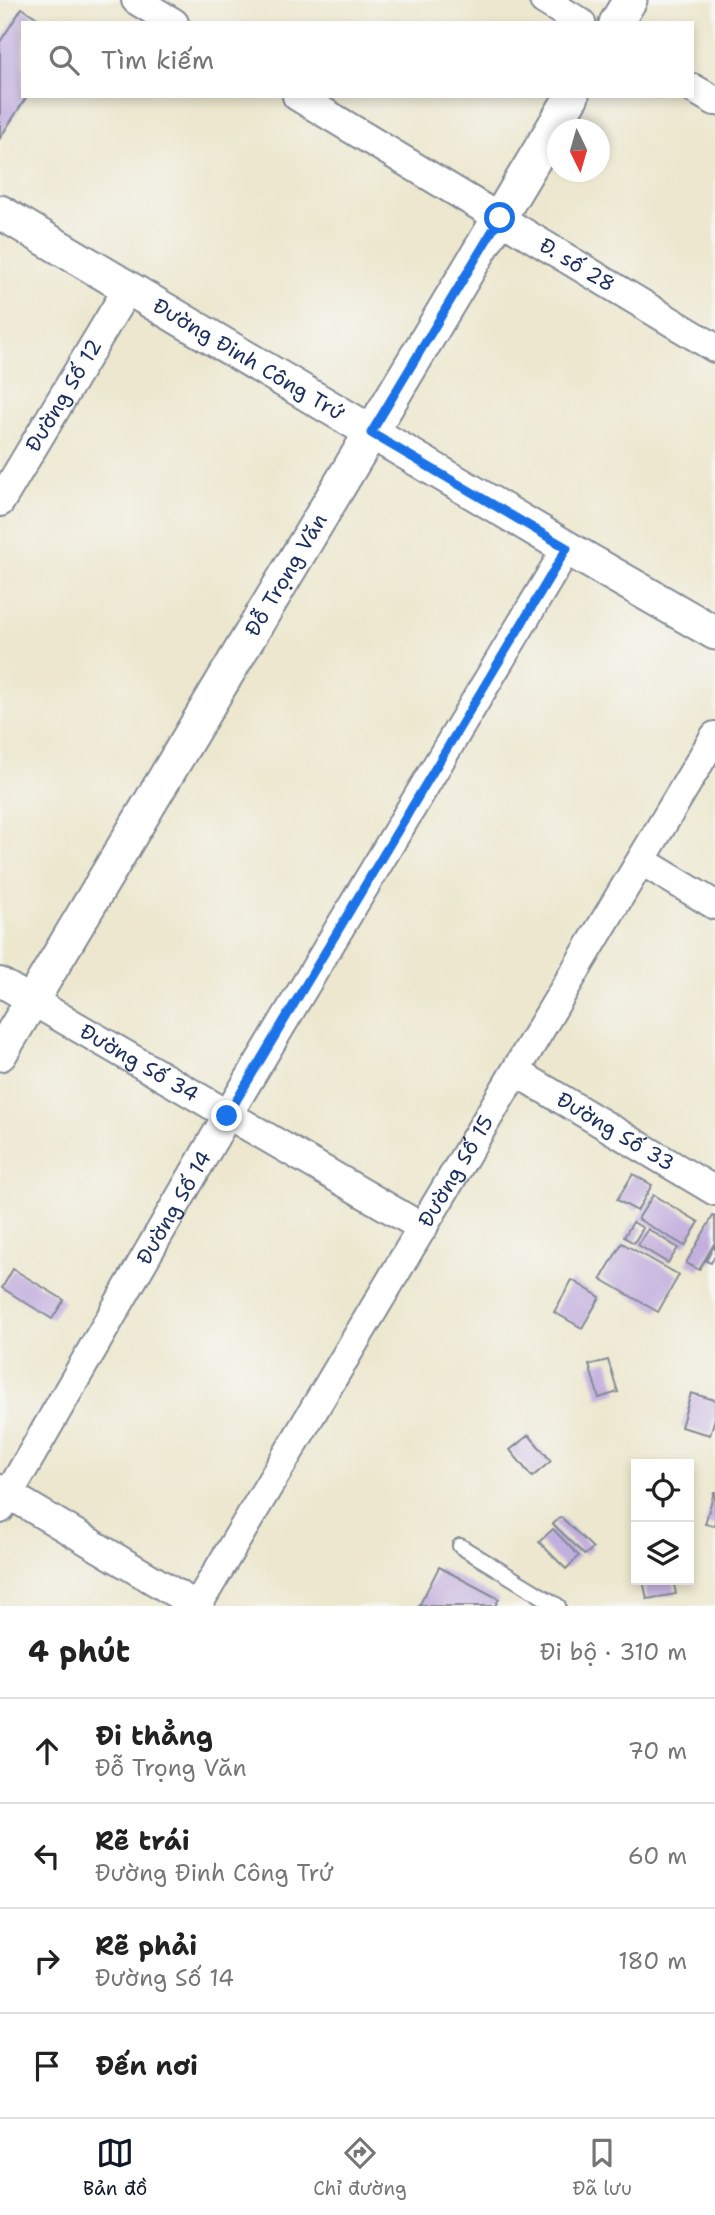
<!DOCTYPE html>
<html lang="vi">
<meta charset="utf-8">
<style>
body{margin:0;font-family:"Shantell Sans",sans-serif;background:#f6f6f6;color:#222}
.controls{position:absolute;right:21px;bottom:21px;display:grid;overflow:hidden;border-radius:0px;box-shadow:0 4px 10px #0003}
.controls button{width:63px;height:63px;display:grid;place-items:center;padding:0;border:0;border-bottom:2px solid #e0e0e0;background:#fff;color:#222;font:35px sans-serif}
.compass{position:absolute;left:547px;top:119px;width:63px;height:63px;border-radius:50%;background:#fff;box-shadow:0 4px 10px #0003;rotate:175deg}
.stop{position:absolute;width:21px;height:21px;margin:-16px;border:5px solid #1a73e8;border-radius:50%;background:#fff}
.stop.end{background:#1a73e8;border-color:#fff;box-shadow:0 2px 7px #0008}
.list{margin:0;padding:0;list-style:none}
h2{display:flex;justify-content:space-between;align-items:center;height:91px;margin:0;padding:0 28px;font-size:30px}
h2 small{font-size:23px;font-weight:400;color:#767676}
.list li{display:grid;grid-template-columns:46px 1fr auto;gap:21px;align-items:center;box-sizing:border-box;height:105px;padding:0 28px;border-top:2px solid #e0e0e0}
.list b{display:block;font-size:26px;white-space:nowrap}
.list p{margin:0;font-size:23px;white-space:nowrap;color:#767676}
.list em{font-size:23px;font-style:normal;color:#767676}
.icon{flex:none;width:38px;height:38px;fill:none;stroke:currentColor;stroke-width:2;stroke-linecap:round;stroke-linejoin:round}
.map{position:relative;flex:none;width:715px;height:1606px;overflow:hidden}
.search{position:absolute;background:#fff;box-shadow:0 4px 10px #0003;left:21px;right:21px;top:21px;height:77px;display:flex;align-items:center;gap:18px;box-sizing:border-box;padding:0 24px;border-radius:0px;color:#767676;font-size:26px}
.sheet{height:511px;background:#fff}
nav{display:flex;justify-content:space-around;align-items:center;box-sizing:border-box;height:98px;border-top:2px solid #e0e0e0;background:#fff;font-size:19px;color:#767676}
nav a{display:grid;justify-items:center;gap:4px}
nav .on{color:#111827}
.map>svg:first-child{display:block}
</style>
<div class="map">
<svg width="715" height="1606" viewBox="0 0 715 1606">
<rect width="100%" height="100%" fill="#f6f6f2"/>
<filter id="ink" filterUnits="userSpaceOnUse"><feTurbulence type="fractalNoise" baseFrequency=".0143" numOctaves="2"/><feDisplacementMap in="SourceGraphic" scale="14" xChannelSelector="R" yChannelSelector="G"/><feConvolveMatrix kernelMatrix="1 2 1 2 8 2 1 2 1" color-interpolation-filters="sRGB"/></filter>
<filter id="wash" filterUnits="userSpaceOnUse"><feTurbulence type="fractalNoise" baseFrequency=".00686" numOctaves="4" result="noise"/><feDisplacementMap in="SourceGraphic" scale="28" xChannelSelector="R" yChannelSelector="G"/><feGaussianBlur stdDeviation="1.57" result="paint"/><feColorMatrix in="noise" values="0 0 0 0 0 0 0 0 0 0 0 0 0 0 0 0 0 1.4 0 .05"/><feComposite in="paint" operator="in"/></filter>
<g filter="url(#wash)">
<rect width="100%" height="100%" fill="#ece7ce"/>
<g id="blocks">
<g fill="#c2afde">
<path d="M22,8L45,23H23V96H27L0,138V42Z"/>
<path d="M633,1174L652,1185L637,1211L617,1200Z"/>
<path d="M653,1195L699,1222L685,1246L638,1219Z"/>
<path d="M713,1216L715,1217V1242L699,1270L686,1263Z"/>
<path d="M633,1222L643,1228L634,1243L624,1237Z"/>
<path d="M648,1229L678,1248L668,1263L638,1245Z"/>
<path d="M622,1243L679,1275L658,1312L601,1279Z"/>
<path d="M715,1244V1256L711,1263L706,1261Z"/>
<path d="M13,1269L64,1300L52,1319L2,1288Z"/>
<path d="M572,1280L600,1297L582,1328L554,1312Z"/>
<path d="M608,1360L618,1392L599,1398L589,1365Z"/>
<path d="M691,1393L715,1400V1418L710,1435L681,1427Z"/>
<path d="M529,1435L551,1461L532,1477L510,1450Z"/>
<path d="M714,1492H715V1526L705,1524Z"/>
<path d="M561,1517L593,1548L585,1555L553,1524Z"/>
<path d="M553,1529L579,1556L566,1569L539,1542Z"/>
<path d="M439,1567L499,1599L495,1606H419Z"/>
<path d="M643,1580H673L676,1594L647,1599Z"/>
</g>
</g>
</g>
<g filter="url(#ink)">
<use href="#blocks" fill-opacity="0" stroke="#848b96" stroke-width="2"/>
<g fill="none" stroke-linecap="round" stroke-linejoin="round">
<defs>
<path id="service" d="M460,1546L558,1606"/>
<g id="minor">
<path d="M136,0L174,23"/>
<path d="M544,0L581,23"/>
<path d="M692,88L715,101"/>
<path id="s1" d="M297,96L715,348"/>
<path id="s2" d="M0,502L128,288"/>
<path d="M642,861L715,905"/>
<path id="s3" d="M0,982L423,1228"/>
<path id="s4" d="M516,1072L715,1191"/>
<path d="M0,1489L197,1606"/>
<path id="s5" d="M0,1509L227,1116L567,548"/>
<path id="s6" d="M197,1606L715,736"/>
</g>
<g id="tertiary">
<path d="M616,23L630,0"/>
<path id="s7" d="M0,212L567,548L715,633"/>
<path id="s8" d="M0,1054L572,96"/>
</g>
</defs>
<use href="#service" stroke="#848b96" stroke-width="18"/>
<use href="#minor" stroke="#848b96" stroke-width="32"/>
<use href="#tertiary" stroke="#848b96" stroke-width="37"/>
<use href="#service" stroke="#fff" stroke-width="14"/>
<use href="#minor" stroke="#fff" stroke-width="28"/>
<use href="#tertiary" stroke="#fff" stroke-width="33"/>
</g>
</g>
<g fill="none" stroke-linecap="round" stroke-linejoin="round" filter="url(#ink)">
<path stroke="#1a73e8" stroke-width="9" d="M227,1116L567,548L371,433L500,218"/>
</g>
<g text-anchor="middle" stroke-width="5" stroke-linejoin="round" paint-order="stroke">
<g font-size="21" fill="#1b2f5e" stroke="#f6f6f2">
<text dy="7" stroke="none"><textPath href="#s1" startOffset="327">Đ. số 28</textPath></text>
<text dy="7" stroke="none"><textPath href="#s7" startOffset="289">Đường Đinh Công Trứ</textPath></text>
<text dy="7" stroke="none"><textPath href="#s2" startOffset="124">Đường Số 12</textPath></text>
<text dy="7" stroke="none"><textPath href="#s8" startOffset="558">Đỗ Trọng Văn</textPath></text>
<text dy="7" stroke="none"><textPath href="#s3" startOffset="161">Đường Số 34</textPath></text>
<text dy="7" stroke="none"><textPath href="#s4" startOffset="116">Đường Số 33</textPath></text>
<text dy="7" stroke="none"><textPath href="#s6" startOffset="506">Đường Số 15</textPath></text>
<text dy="7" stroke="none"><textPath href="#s5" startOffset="348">Đường Số 14</textPath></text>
</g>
</g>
</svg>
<div class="controls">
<button><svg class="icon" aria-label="locate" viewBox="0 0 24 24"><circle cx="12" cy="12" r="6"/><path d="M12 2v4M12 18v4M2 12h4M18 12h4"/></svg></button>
<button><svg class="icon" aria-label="layers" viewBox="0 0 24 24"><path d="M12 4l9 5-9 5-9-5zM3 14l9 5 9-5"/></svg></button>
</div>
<svg class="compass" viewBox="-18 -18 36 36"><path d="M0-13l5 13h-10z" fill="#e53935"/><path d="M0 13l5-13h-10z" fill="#767676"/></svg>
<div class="stop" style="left:500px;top:218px"></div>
<div class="stop end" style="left:227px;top:1116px"></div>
<div class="search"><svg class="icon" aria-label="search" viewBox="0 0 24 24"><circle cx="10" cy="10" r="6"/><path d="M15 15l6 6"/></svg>Tìm kiếm</div>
</div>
<section class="sheet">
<h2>4 phút<small>Đi bộ · 310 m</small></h2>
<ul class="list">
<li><svg class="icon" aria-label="ahead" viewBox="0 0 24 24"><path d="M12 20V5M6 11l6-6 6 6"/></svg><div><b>Đi thẳng</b><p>Đỗ Trọng Văn</p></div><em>70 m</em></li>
<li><svg class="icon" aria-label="left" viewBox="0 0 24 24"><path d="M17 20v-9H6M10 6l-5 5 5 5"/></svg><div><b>Rẽ trái</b><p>Đường Đinh Công Trứ</p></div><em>60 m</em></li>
<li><svg class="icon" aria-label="right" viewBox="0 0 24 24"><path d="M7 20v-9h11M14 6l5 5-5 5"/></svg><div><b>Rẽ phải</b><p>Đường Số 14</p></div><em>180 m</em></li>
<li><svg class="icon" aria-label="arrive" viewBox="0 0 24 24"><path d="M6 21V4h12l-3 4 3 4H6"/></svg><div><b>Đến nơi</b></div></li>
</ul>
</section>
<nav>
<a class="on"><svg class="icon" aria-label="map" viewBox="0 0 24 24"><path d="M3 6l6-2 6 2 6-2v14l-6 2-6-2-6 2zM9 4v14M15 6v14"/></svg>Bản đồ</a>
<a><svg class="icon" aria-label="directions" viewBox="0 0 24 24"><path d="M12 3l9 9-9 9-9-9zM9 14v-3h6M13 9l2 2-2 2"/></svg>Chỉ đường</a>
<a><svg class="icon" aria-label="saved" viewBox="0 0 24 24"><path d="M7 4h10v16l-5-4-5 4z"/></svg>Đã lưu</a>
</nav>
